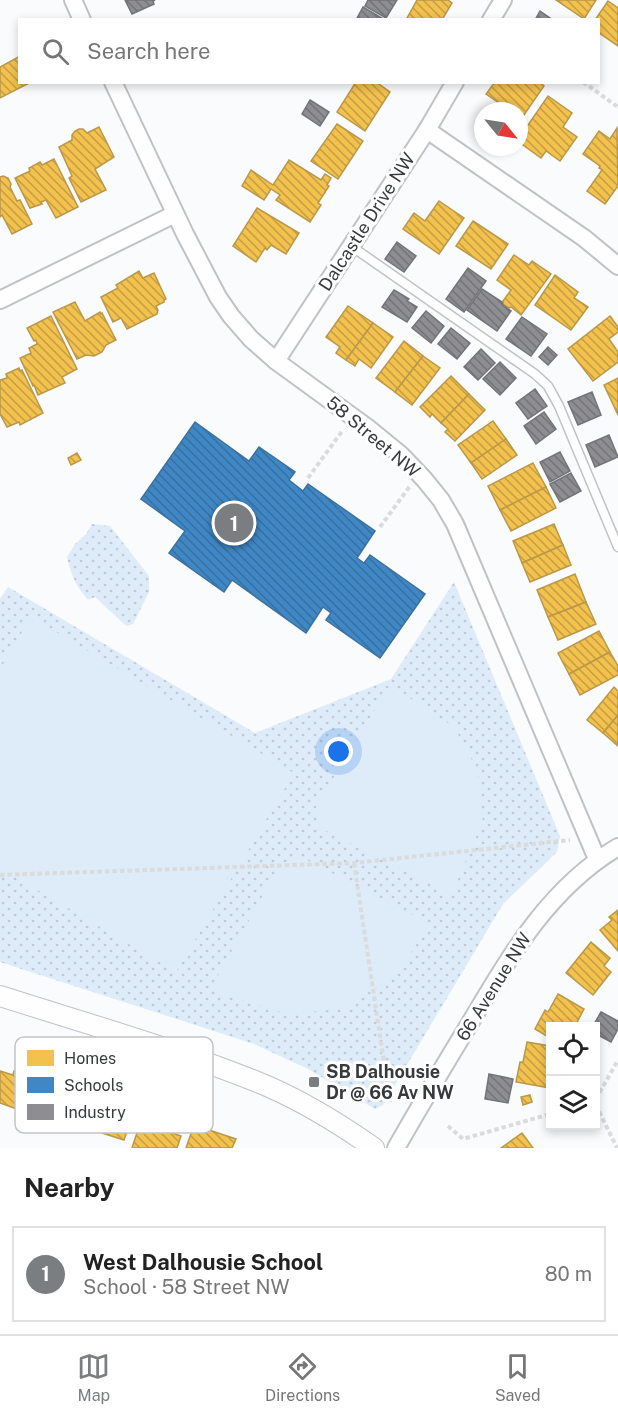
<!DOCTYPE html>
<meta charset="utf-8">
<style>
body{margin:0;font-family:"Public Sans",sans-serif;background:#f6f6f6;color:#222}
.controls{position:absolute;right:18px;bottom:18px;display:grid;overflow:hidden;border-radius:0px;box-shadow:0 3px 9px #0003}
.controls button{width:54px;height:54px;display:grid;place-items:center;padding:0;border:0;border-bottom:2px solid #e0e0e0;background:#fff;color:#222;font:30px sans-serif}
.compass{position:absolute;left:474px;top:102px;width:54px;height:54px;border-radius:50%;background:#fff;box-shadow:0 3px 9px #0003;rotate:120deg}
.you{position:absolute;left:339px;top:752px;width:21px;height:21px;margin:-15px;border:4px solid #fff;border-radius:50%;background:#1a73e8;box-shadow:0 0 0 9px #1a73e833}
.badge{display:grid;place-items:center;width:39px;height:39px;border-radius:50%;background:#7b7e80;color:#fff;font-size:20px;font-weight:700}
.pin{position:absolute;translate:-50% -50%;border:3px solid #fff;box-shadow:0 2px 6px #0006}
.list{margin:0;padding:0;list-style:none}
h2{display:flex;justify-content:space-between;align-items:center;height:78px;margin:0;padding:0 24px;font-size:26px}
h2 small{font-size:20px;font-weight:400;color:#767676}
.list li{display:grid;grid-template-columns:39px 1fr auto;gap:18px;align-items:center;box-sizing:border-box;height:96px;margin:0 12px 12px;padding:0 12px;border:2px solid #e0e0e0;border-radius:0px}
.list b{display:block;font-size:22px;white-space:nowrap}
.list p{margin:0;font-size:20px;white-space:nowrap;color:#767676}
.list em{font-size:20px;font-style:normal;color:#767676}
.icon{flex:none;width:33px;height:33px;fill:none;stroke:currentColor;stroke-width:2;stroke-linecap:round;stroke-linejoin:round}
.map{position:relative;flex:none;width:618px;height:1148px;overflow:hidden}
.search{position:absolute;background:#fff;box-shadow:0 3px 9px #0003;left:18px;right:18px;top:18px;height:66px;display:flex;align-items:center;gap:15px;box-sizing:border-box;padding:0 21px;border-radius:0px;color:#767676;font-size:22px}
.sheet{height:186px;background:#fff}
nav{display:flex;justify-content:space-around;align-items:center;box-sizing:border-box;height:84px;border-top:2px solid #e0e0e0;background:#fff;font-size:16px;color:#767676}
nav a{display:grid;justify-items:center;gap:3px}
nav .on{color:#7b7e80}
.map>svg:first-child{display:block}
</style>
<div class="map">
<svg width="618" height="1148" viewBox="0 0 618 1148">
<defs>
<pattern id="grass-dots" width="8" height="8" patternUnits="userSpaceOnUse" patternTransform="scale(1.5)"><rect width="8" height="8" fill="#deebf9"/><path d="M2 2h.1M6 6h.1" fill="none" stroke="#bfcad6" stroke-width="1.8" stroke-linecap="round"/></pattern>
<pattern id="homes-back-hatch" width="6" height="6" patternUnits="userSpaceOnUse" patternTransform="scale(1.5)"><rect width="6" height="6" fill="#f2c14e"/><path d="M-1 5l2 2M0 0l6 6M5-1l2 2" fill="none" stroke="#c59e42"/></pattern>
<pattern id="schools-back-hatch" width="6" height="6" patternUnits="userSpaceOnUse" patternTransform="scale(1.5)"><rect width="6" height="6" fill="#3f88c5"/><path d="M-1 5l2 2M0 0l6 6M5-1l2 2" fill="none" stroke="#3670a1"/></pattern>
<pattern id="industry-back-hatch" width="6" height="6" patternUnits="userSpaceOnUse" patternTransform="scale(1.5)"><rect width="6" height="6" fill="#8d8d92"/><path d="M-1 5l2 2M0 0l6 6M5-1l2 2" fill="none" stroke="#747478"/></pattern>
</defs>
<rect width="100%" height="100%" fill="#f9fbfd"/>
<g fill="url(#grass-dots)">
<path d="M92,524L110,526L149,576V592L133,624L127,626L124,624L95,597L88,600C76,586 71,575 67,557L75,544L86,534Z"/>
<path d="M454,582L560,836L557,852L503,904L383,1105L375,1109L308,1069L254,1044L0,962V599L8,587L255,733L391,679Z"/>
</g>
<g fill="#deebf9">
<path d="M31,617L294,773L176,972L0,868V669Z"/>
<path d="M390,685L454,727L477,769L483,821L451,895L320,828L316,807Z"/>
<path d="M303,858L430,924L396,975L342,1009L287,1014L210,990L281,863Z"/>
</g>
<g fill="url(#homes-back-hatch)" stroke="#ba9849" stroke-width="1.5">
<path d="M417,0H448L452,3L442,20H406Z"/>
<path d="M556,0H596L584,19Z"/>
<path d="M608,1L618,8V46L598,32V20H595Z"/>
<path d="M20,56V82H31L0,98V67Z"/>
<path d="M356,82H376L390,92L365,131L337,112Z"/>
<path d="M495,82H539L544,86L519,122V111H497L502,105L486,94Z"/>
<path d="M548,96L572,113L563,127L577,137L560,161L546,151L541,158L519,142V138Z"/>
<path d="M337,124L363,141L338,179L311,161Z"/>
<path d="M99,127L114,157L95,169L106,190L81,202L69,178L72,176L59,147L72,140V135L75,131L79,129H83L87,133Z"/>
<path d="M617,128L618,186L605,204L587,191L602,170L599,168L600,166L583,154L599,131L610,139Z"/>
<path d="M54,159L78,207L56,218L46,200L41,202L42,204L30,208L15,178L30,171L29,168L40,162L42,165Z"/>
<path d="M289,160L321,180L325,174L331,178L327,185L329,186L318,203L321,205L310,222L276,200L280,195L271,189L264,200L242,186L251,170L273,185Z"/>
<path d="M3,176L8,178L11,184L10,187L17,201L20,200L32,224L12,234L2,215L0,217V177Z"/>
<path d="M439,201L464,218L439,254L403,229L414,213L425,221Z"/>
<path d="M257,208L299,233L286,254L271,245L267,250L265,248L256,262L233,246Z"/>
<path d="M473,221L508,244L491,269L456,246Z"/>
<path d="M514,255L529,265L532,261L551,274L521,315L511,307L509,308L503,304V301L511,290L497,280Z"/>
<path d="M139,271L143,278L154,273L166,299L164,300V302L156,306L158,310L157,314L127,329L121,318L113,322L101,297L118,288L116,285Z"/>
<path d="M555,275L578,292L574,298L588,307L571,330L535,305Z"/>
<path d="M75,302L85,321L100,312L101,314L102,313L116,340L106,345L102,352L94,356L86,355L77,359L53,312Z"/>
<path d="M348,306L373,323L346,360L336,353L340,347L326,337Z"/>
<path d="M51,316L77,369L62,377L65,383L38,395L34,385L33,386L20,358L31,353L29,348L37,344L36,340L34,341L27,328Z"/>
<path d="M610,316L618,327V332L609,339L618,352V362L593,381L568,349Z"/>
<path d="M373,323L393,337L371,368L359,359L355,366L346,360Z"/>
<path d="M404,341L423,356L395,392L376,378Z"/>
<path d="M423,356L440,368L412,405L395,392Z"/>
<path d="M19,368L20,371L22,370L43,413L20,425L19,422L7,427L0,414V380L7,378L6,374Z"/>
<path d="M451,376L469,394L441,423L432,414L430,417L420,407Z"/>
<path d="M618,378V415L604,385Z"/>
<path d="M469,394L485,410L455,441L445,432L448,429L441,423Z"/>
<path d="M493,421L506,439L471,463L458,445Z"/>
<path d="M506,439L517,455L482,479L471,463Z"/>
<path d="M77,453L81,460L71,465L68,458Z"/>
<path d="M533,463L546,487L500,510L488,486Z"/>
<path d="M546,487L556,508L511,531L500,510Z"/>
<path d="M554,524L563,545L522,563L513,541Z"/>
<path d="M563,545L571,565L530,582L522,563Z"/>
<path d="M575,574L586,602L548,617L537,590Z"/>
<path d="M586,602L596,624L558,640L548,617Z"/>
<path d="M599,631L610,652L569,674L558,653Z"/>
<path d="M610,652L618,666V675L580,695L569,674Z"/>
<path d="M614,687L618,691V715L603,733L587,720Z"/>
<path d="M618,715V746L603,733Z"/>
<path d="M618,910V951L600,930L612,920L609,917Z"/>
<path d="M591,942L610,958L604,966L611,972L593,995L566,973Z"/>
<path d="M558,994L584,1009L575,1026H550V1038L535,1029L545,1010L548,1012Z"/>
<path d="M527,1042L550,1046V1088L516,1082L520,1062H523Z"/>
<path d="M0,1071L13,1075L14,1071L36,1079L25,1112L0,1103Z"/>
<path d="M91,1094L135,1108L124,1140L80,1126Z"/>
<path d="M530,1095L532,1102L523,1105L521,1097Z"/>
<path d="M146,1105L167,1111L162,1127L167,1129L166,1131L181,1136L177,1148H132Z"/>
<path d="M194,1125L236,1139L232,1148H186Z"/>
<path d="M522,1133L533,1148H501Z"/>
</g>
<path fill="url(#schools-back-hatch)" stroke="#3d719c" stroke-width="1.5" d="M195,422L249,461L259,447L295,472L289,480L303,491L308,484L375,531L357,558L364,563L370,555L425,594L380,658L326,620L331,613L323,607L306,633L232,580L224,592L169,553L185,531L141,499Z"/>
<g fill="url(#industry-back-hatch)" stroke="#737478" stroke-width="1.5">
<path d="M125,0H155L153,1L154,4L132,14Z"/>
<path d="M368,0H397L386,18L365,6Z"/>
<path d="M363,7L385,20H356Z"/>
<path d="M540,11L553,20H535Z"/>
<path d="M310,100L329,112L320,126L302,114Z"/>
<path d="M397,242L416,256L404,272L385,259Z"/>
<path d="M468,268L486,281L464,312L446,299Z"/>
<path d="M482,289L502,302L503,305L511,311L497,331L467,310Z"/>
<path d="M394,290L409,299L407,301L417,307L407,322L382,307Z"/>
<path d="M426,311L444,326L431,343L412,328Z"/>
<path d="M522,317L547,334L531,356L506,339Z"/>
<path d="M451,328L470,343L457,359L438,344Z"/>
<path d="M548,347L557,355L548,365L539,357Z"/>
<path d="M481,349L495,363L478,380L464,367Z"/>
<path d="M500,362L516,378L500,395L483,379Z"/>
<path d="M535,389L547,406L528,419L516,403Z"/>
<path d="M592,392L601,415L578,425L568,402Z"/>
<path d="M544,412L556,429L536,444L524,426Z"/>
<path d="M609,435L618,457L595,467L586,445Z"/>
<path d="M560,452L570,471L550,482L540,462Z"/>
<path d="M571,473L581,491L560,502L550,484Z"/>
<path d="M601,1012L618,1021V1029L611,1042L596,1034V1026H593Z"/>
<path d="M489,1074L513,1079L508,1103L485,1099Z"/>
</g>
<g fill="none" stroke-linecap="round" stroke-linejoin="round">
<defs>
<path id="service" d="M351,246L535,374L548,386L559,406L618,547"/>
<g id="minor">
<path d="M73,0L82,20"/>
<path d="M491,20L503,0"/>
<path d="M113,82L185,234L218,297L231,316L251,339L276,361L368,428L401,455L424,479L441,500L455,524L597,859"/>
<path d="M427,130L584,238L618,266"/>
<path d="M0,300L175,214"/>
<path d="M276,361L427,130L455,82"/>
<path d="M396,1148C420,1106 445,1064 470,1023C510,956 549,888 618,847"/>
</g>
<path id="tertiary" d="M0,996C85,1023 172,1048 255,1081C298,1098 337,1122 374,1148"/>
</defs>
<use href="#service" stroke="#c0c2c4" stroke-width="11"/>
<use href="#minor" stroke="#c0c2c4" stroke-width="20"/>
<use href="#tertiary" stroke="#c0c2c4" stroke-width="22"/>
<g stroke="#d9dbdc" stroke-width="4" stroke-dasharray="4.5 3" stroke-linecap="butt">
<path d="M583,82L618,107"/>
<path d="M308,478L343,430"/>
<path d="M380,527L410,486"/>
<path d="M354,863L390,1102"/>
<path d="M0,875L354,863L570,840"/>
<path d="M596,1099L618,1060"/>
<path d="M596,1105L617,1148"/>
<path d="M448,1126L463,1139L550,1114"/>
</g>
<use href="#service" stroke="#fefeff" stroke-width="8"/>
<use href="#minor" stroke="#fefeff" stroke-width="16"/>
<use href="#tertiary" stroke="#fefeff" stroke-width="20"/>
</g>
<rect fill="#7b7e80" stroke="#fff" stroke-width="2" x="308" y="1076" width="12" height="12" rx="3"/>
<g text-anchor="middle" stroke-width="6" stroke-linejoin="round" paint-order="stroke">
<g font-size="18" fill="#373a3d" stroke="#fff">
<text transform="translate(367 222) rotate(-57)" y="6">Dalcastle Drive NW</text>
<text transform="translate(373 437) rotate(40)" y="6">58 Street NW</text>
<text transform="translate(494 987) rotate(-58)" y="6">66 Avenue NW</text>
</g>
<g font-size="18" font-weight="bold" fill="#373a3d" stroke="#fff" text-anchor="start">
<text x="326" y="1078">SB Dalhousie<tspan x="326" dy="21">Dr @ 66 Av NW</tspan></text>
</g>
</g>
<rect x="15" y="1037" width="198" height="96" rx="9" fill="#fff" stroke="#c3c4c5" stroke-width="1.5"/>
<rect x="27" y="1050" width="27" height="16" fill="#f2c14e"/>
<rect x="27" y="1077" width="27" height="16" fill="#3f88c5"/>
<rect x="27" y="1104" width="27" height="16" fill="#8d8d92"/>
<g font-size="16" fill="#373a3d">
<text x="64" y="1064">Homes</text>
<text x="64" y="1091">Schools</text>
<text x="64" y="1118">Industry</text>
</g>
</svg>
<div class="controls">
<button><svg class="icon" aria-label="locate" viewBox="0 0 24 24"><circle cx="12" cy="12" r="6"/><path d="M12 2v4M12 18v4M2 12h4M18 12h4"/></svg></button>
<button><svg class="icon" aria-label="layers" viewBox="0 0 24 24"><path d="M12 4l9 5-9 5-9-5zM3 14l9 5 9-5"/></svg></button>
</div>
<svg class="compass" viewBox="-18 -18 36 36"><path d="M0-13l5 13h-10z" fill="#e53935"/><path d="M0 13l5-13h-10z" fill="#767676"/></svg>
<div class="you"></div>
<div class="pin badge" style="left:234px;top:523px">1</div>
<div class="search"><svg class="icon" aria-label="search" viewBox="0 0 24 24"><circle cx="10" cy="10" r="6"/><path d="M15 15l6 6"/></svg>Search here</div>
</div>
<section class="sheet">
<h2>Nearby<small></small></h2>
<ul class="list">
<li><span class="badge">1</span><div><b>West Dalhousie School</b><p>School · 58 Street NW</p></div><em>80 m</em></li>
</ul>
</section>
<nav>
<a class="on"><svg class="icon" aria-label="map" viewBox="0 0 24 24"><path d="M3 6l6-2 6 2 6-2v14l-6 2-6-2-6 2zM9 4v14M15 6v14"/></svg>Map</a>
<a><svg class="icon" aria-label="directions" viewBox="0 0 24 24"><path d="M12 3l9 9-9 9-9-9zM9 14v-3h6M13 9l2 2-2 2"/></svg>Directions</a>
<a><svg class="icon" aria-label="saved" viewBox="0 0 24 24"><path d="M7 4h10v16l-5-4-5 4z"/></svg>Saved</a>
</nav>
